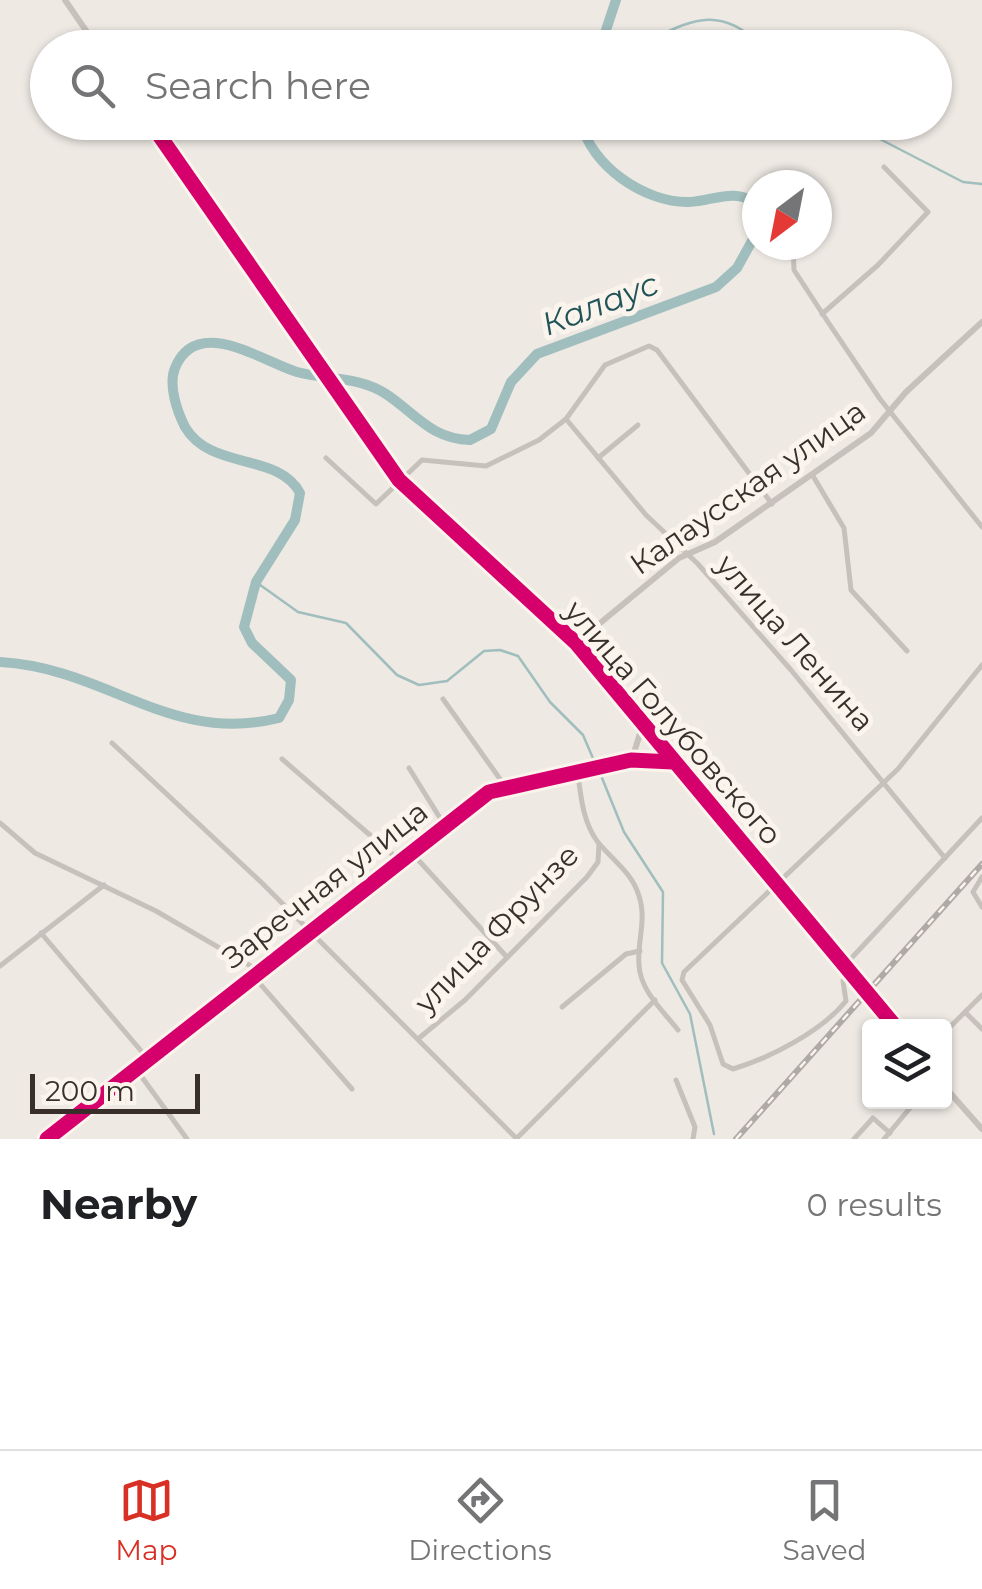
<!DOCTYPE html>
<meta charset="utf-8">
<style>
body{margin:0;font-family:Montserrat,sans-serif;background:#f6f6f6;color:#202124}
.controls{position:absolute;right:30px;bottom:30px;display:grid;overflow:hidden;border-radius:10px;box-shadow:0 2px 8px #0004}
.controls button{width:90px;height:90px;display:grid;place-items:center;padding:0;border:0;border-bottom:2px solid #e0e0e0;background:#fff;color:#202124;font:50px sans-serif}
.compass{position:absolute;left:742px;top:170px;width:90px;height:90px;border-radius:50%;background:#fff;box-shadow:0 2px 8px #0004;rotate:212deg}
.scale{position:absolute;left:30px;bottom:25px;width:170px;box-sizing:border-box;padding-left:10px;border:5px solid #382f2a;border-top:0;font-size:28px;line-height:35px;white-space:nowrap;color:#382f2a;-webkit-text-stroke:8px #faf4ec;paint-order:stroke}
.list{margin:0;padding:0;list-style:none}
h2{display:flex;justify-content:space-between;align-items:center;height:130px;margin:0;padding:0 40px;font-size:42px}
h2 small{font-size:32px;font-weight:400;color:#757577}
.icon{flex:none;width:55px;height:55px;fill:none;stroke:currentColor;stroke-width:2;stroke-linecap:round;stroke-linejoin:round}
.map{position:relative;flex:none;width:982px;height:1139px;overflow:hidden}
.search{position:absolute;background:#fff;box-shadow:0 2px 8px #0004;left:30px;right:30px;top:30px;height:110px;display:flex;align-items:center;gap:25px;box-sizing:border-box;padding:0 35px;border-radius:55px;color:#757577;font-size:38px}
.sheet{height:310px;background:#fff}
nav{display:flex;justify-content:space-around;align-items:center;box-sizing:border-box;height:140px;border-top:2px solid #e0e0e0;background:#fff;font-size:28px;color:#757577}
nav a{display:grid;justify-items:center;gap:5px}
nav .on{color:#d93025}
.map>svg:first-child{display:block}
</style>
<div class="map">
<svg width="982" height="1139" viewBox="0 0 982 1139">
<rect width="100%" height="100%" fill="#eee9e3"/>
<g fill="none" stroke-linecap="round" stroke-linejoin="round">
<g stroke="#a0bebe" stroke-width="2.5">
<path d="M633,48C690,22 714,0 765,48"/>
<path d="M847,122L963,182L982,184"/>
<path d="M256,582L298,612L346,623L397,675L419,685L447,681L484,651L500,650L518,656L550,702L583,735L595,763"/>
<path d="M602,778L624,832L663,892L662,963L690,1014L714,1134"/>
</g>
<g stroke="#a0bebe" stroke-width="10">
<path d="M600,48L616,0"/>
<path d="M581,122C591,166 645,203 689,202C714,201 734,187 757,204"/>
<path d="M0,662C108,668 169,745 279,718L289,700L291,680L252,643L244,627L256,582L295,520L300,493C278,452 211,471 185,427C177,411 168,385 175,368C197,314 263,362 297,372C326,380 359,376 386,394C415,413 431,439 470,440L491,429L511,382L537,354L716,287L737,268L757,232"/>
</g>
<g stroke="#c7c1bc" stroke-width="5">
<path d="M793,245L794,270L828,322L880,399L982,527"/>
<path d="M822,314L878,265L928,212L884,167"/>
<path d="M566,419L646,515L698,564L791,670L945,858"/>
<path d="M326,458L376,504L422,460L486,466L539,440L566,419L605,365L649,346L657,350L772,504"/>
<path d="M598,458L638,425"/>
<path d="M813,476L844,528L851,590L907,651"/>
<path d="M443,699L505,786"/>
<path d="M112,743L262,883L517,1139"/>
<path d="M282,759L400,861"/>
<path d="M409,768L445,826"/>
<path d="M578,775C581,797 583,822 597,841C611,859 632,872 639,896C647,920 637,941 639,965C640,990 663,1011 678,1030"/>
<path d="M0,823L35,853L156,911L261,972"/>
<path d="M411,852L505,955"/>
<path d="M982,877L973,892L982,907"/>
<path d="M41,933L148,1059"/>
<path d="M845,965L982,818"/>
<path d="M0,966L104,885"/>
<path d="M849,971L843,981L846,1001C822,1031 770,1058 733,1069L723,1064L710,1025L682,980L684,972L898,769L982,665"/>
<path d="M254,977L352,1089"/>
<path d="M562,1007L626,954L640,951"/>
<path d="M965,1012L982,1029"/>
<path d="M944,1033L982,995"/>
<path d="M418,1039L465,1000L587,877L598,862L599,844"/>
<path d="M136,1069L187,1139"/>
<path d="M676,1080L695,1127L693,1139"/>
<path d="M516,1139L655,1000"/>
<path d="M854,1139L873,1118L890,1133"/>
<path d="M884,1139L915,1102"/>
</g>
<g stroke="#c7c1bc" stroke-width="6">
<path d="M65,0L98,48"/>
<path d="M150,122L399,480L576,643L895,1026"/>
<path d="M576,643L679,558L715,542L871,433L906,392L982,322"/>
<path d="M632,759L643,724"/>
<path d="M944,1086L982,1129"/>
<path d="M47,1139L489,792L631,760L672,761"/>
</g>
<defs>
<path id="rail" d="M736,1139L982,864"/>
</defs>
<use href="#rail" stroke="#afaaa6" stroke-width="6"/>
<use href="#rail" stroke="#faf4ec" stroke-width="2.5" stroke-dasharray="8" stroke-linecap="butt"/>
<defs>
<g id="cycleway">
<path d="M150,122L399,480L576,643L895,1026"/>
<path d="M47,1139L489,792L631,760L673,762"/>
</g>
</defs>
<use href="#cycleway" stroke="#faf4ec" stroke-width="21"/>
<use href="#cycleway" stroke="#d6006c" stroke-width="15"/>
</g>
<g text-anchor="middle" stroke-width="10" stroke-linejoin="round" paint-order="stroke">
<g font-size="30" fill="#382f2a" stroke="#faf4ec">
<text transform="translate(748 488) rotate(-35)" y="10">Калаусская улица</text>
<text transform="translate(795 643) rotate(49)" y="10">улица Ленина</text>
<text transform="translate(673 723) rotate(49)" y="10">улица Голубовского</text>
<text transform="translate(325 885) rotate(-38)" y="10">Заречная улица</text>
<text transform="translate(497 929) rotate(-46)" y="10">улица Фрунзе</text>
</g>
<g font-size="32" font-style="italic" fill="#215458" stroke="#faf4ec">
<text transform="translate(600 304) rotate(-21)" y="11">Калаус</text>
</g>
</g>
</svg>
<div class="controls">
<button><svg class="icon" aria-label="layers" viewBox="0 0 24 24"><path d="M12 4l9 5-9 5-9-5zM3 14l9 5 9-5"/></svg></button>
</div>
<svg class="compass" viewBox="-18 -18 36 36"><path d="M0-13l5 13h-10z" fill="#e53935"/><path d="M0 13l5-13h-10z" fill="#757577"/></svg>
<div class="scale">200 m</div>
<div class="search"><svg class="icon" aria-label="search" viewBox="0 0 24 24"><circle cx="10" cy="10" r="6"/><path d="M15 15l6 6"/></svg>Search here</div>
</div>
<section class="sheet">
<h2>Nearby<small>0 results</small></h2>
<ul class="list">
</ul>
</section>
<nav>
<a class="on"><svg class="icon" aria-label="map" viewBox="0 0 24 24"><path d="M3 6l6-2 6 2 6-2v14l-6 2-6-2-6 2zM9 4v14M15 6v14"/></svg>Map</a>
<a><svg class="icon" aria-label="directions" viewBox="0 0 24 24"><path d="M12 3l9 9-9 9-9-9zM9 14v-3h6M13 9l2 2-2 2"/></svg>Directions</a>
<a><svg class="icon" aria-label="saved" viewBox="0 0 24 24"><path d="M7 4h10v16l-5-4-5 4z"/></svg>Saved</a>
</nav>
